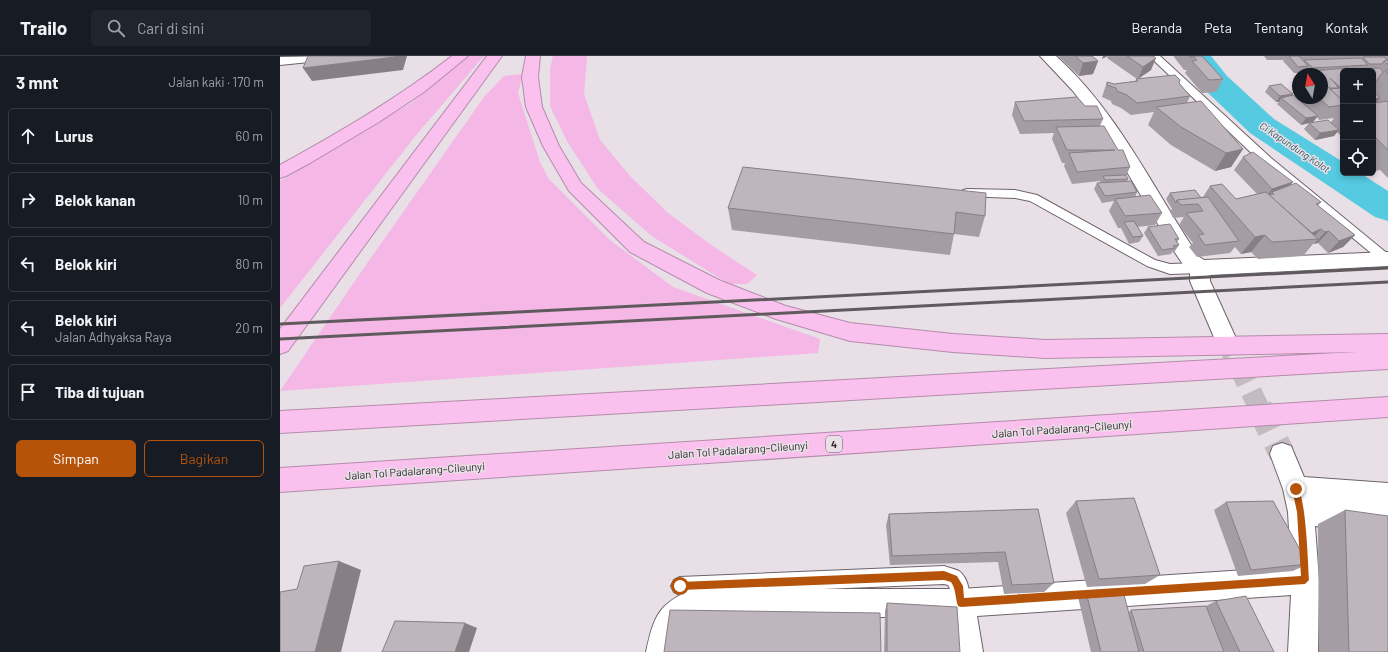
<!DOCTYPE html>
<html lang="id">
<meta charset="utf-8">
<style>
body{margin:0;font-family:Barlow,sans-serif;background:#20242c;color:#f1f3f6}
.controls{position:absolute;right:12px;top:12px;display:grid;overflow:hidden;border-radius:6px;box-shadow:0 2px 6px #0003}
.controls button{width:36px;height:36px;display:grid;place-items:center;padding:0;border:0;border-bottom:1px solid #363941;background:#171b24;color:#f1f3f6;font:20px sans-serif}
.compass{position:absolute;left:1012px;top:12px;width:36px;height:36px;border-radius:50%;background:#171b24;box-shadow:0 2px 6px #0003;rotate:349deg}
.stop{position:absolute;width:12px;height:12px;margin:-9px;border:3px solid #b45309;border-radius:50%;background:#fff}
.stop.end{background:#b45309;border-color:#fff;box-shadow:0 1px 4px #0008}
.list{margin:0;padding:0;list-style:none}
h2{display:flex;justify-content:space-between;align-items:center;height:52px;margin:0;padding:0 16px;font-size:17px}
h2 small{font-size:13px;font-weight:400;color:#9ea1a6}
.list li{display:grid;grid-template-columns:26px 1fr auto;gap:12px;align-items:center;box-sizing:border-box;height:56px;margin:0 8px 8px;padding:0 8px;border:1px solid #363941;border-radius:6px}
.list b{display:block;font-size:15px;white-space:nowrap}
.list p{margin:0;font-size:13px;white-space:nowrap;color:#9ea1a6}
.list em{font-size:13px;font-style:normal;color:#9ea1a6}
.actions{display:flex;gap:8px;padding:12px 16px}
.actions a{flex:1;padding:9px 0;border:1px solid #b45309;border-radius:6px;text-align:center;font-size:14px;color:#b45309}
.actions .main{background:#b45309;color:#fff}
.icon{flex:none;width:22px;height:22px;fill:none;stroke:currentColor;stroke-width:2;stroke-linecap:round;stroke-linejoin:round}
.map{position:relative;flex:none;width:1108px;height:596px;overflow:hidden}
header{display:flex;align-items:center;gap:24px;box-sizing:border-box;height:56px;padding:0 20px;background:#171b24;border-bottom:1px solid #363941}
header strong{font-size:19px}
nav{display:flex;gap:22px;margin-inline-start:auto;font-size:14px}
.search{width:280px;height:36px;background:#20242c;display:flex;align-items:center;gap:10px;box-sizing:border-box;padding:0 14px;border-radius:6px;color:#9ea1a6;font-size:15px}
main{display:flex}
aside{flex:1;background:#171b24}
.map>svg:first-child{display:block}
</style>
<header>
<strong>Trailo</strong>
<div class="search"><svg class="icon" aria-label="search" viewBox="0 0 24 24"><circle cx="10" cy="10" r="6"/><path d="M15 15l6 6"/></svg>Cari di sini</div>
<nav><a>Beranda</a><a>Peta</a><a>Tentang</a><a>Kontak</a></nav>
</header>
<main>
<aside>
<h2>3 mnt<small>Jalan kaki · 170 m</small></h2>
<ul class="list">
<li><svg class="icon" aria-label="ahead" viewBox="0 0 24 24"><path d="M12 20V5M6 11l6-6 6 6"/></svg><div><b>Lurus</b></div><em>60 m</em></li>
<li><svg class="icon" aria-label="right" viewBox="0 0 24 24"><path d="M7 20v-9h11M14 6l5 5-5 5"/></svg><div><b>Belok kanan</b></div><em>10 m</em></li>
<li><svg class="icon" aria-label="left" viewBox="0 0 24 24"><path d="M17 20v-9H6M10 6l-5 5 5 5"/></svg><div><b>Belok kiri</b></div><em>80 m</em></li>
<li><svg class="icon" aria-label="left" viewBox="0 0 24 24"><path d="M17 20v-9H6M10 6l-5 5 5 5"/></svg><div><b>Belok kiri</b><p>Jalan Adhyaksa Raya</p></div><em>20 m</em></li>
<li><svg class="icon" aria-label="arrive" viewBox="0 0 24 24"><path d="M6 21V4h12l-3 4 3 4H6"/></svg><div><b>Tiba di tujuan</b></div></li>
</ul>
<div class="actions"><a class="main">Simpan</a><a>Bagikan</a></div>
</aside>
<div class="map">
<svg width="1108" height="596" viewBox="0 0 1108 596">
<rect width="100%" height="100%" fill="#e9dfe6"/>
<g fill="#f4b7e6">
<path d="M189,0H204L137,78L0,252V125L131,47Z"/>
<path d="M273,0H307L304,38L320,84L351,121L388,157L434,191L477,219L467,228H449L373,181L318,133L287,85L270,50V13Z"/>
<path d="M243,18L238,37L260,106L268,122L330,184L393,231L540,283L538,297L0,335L81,216L204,41L224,20Z"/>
</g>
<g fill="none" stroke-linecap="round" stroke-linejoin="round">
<path fill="#55cae1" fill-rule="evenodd" d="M900,0H931L947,20L994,63L1063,106V117H1080L1108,135V165L1095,161L970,77L925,34Z"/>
<path stroke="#c4bbc1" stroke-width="21" stroke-dasharray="21 10" stroke-linecap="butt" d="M944,280L979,352"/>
<path stroke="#c4bbc1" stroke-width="26" stroke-dasharray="26 13" stroke-linecap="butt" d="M979,351L1002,398"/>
<defs>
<g id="lane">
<path d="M869,0H880L991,102L1108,198V207L1102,206L983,108Z"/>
<path d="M687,133L735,134L757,139L875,204L890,208L920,207L924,209L926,212L924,215L920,217L890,218L867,210L750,145L735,142L683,140L681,137L683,134Z"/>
<path d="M664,510C669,512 675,513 679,515C689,522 692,543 687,553L681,556L675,553C671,545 673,536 668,529L664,528L400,539L394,536L391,530L394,524L400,521Z"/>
</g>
<g id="street">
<path d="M56,0L54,3L49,4L0,9V1Z"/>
<path d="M760,0H776C835,53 870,126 913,192L918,200L924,204L1108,196V210L930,219V225L955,280L952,286L944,289L936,286L910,225V215L904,210L894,195L819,69L793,35Z"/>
<path d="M1002,387L1011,390L1024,421L1108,427V476L1035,470L1039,524L1038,596H1008L1011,539L697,560L703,596H673L669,561H415C399,571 399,578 396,596H366C374,560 378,548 413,533H681L1011,511L1008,456L1003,433L990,398L993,390Z"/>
</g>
<g id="highway">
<path d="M172,0H188L144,36L99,66L30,107L6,120L0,122V109C60,76 118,42 172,0Z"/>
<path d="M207,0H222L8,295L0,298V273Z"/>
<path d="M246,0H260L258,21L262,51L279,90L301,127L364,186L441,225L506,250L570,267L673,278L765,284L1108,278V313L0,377V355L1077,296L765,302L673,296L570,285L496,263L427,237L350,196L289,135L263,90L246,51L242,21Z"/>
<path d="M1108,341V361L0,436V412Z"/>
</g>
</defs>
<use href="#lane" stroke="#6c646a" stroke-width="2"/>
<use href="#street" stroke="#6c646a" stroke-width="2"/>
<use href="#highway" stroke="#b38cab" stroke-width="2"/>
<use href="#lane" fill="#fff" fill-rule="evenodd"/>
<use href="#street" fill="#fff" fill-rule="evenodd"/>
<use href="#highway" fill="#fbc1ee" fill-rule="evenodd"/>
<g stroke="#5f5a5e" stroke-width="3">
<path d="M0,268L1108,212"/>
<path d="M0,283L1108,226"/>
</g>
</g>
<g fill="#a49da3" fill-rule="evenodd">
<path d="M779,0H812L818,5L813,18L799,20L779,1Z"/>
<path d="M828,0H873L871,14L859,22L899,27L910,40L907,47L963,93L951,111L935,115L891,89L868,69L874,56L851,59L841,52L832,48L831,45L822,41L827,26L834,28L855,25L857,23L827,2Z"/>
<path d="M894,0H922L943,23L936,36L922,37L905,17L907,14H904L894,1Z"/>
<path d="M984,0H1108V122L1100,114L1095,115L1093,112V15H1063V82L1057,76L1054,80L1035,84L1024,73L1029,67L1021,69L997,48L999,46H996L985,36L989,30L1011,40L1023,47L1019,44L1020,42H1042L1022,18H1018L1019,17H1014L1003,5L1004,4H987ZM1037,61L1039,64L1054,62L1051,66H1033Z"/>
<path d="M1018,19V37L1014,33L1017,29L1014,27L1016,24L1015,23Z"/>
<path d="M735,46L805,50L823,63L820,70L850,111L846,120L848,123L847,125L857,136L855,141L882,157L875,169L857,171L863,180L859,186L849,188L841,172H838L829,155L834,145L822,147L814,133L817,127H820V125L792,128L784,110L785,107H782L772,83L774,77L740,78L732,59Z"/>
<path d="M963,101L1010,130L1041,146L1038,150L1075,179L1063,191L1048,197L1038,187L1033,188L1023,200L978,203L971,196L961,198L955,191L950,197L917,201L909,191L913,187L899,169L904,161L893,162L890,156L892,153L886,143L890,137L923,141L930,130L956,143L977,138L954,114Z"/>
<path d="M463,111L705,160L699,181L674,178L670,199L452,174L448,152Z"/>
<path d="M868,171L899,183L897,186L899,189L895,195H893L891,198L878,200L864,177Z"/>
<path d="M796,445L880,519L865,528L807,531L786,457Z"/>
<path d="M946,446L1028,508L1013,515L958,520L934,454Z"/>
<path d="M758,453L774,527L764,536L724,538L718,506L610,509L606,469L609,458Z"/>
<path d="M1065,454L1108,596H1039L1038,468Z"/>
<path d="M806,536L849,556L851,554L926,550L936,545L994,596H944L940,586L944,596H811L798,541Z"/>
<path d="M607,547L680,596H604L605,555Z"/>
</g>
<g fill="#867f84">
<path d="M116,0H127L123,14L32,25L23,12Z"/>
<path d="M823,0H828L822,3Z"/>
<path d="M876,2L871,14L858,23L863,11Z"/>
<path d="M818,5L813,18L799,20L803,7Z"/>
<path d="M1013,38L1008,44L1001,42L999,46H996L1000,40Z"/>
<path d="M1100,42L1095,48H1093V43Z"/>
<path d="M1038,60L1033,66L1021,69L1026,62Z"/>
<path d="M1059,74L1054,80L1035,84L1040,77Z"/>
<path d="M963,93L951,111L935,115L946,97Z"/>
<path d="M1013,126L1003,138H994L992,136L986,144L985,143L992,133Z"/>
<path d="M1041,173L1032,183L1026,179Z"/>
<path d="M1049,175L1038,187L1034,188L1045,176Z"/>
<path d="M985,179L971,196L961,198L975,181Z"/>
<path d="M1075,179L1063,191L1048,197L1059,185Z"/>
<path d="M59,505L81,514L61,596H35Z"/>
<path d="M185,567L197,572L189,596H175Z"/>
</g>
<g fill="#bfb6bd" stroke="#867f84">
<path d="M28,0H116L115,1L23,12Z"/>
<path d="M795,0H812L818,5L803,7Z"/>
<path d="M847,0H873L876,2L863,11Z"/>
<path d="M909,0H922L943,23L929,24L912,5L917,4L914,1H911Z"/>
<path d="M1009,0H1019L1028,10L1018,11Z"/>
<path d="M1083,1H1104L1108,4L1104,5L1102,8H1089Z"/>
<path d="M1081,2L1088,9L1033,12L1024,4Z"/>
<path d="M1108,4V9L1104,5Z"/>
<path d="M1067,12L1071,15H1063V34L1050,22L1059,32H1049L1044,27L1042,28V18H1022L1020,16Z"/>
<path d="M1100,12L1103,16L1096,25H1093V15H1076L1074,13Z"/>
<path d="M1105,14H1108V18Z"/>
<path d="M895,19L900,24L899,27L910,40L857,47L847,39L837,35L836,32L827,29V26L834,28L858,25L856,23Z"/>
<path d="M1044,27L1063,45V49L1049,51L1039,42H1042V28Z"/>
<path d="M1001,28L1013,38L1000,40L989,30Z"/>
<path d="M1060,32L1063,35V45L1050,33Z"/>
<path d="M1093,35L1100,42L1093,43Z"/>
<path d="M1013,39L1038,60L1026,62L1001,42Z"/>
<path d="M797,41L805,50H817L823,63L744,65L735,46Z"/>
<path d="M921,45L963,93L946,97L901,71L876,51Z"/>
<path d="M1108,45V94L1093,79V47Z"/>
<path d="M1048,64L1059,74L1040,77L1029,67Z"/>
<path d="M824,70L838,94H843L850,111L797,116L789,97L835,94H787L776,71Z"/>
<path d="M973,96L1013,126L992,133L963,101Z"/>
<path d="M463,111L706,137L705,160L676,156L674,178L448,152Z"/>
<path d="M846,119L848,123L825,124L823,120Z"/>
<path d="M851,125L857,136L825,140L817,127Z"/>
<path d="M1016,127L1041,146L1036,148L1075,179L1059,185L1049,175L1045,176L1041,173L1032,177L989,139L994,138L992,136Z"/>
<path d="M942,128L956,143L986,136L1038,183L992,186L985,179L975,181L930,130Z"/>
<path d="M915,134L921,142L897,144L896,147L890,137Z"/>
<path d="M870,139L882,157L845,160L835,143Z"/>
<path d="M928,141L959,185L925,189L918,179L924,178L906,157L923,155L918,148L901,149L897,144Z"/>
<path d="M854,165L863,180L853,181L844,166Z"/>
<path d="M890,168L899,183H895L899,189L893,190L895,192L882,194L868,171Z"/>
<path d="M854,442L880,519L819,523L796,445Z"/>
<path d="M993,445L1028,508L971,514L946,446Z"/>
<path d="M758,453L774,527L732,529L725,496L612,500L609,458Z"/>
<path d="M1065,454L1108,460V596H1069Z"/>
<path d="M59,505L35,596H0V536L17,533L24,510Z"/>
<path d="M843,535L859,596H821L806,536Z"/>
<path d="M966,540L994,596H960L936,545Z"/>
<path d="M607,547L677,551L680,596H607Z"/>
<path d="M926,550L944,596H864L851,554Z"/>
<path d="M390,554L600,557L601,596H384Z"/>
<path d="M115,565L185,567L175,596H102Z"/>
</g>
<path fill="#b45309" d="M1016,430C1026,435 1028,509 1029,524L1025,528L681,551L678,550C675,541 676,533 671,526L664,524L400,534L396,530L400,526L664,515L677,520L683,530L684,542L1021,520L1017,456L1012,433Z"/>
<g text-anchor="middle" stroke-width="3" stroke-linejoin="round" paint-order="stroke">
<g font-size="10" font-style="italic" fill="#285a64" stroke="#e9dfe6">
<text transform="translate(1015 91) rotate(34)" y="4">Ci Kapundung Kolot</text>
</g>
<rect fill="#e9dfe6" stroke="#666165" stroke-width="1" x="546" y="380" width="16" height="16" rx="3"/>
<g font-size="10" font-weight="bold" fill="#2e2b2e">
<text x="554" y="392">4</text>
</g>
<g font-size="11" fill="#2e2b2e" stroke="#e9dfe6">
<text transform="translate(782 373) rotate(-4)" y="4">Jalan Tol Padalarang–Cileunyi</text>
<text transform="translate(458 394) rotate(-4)" y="4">Jalan Tol Padalarang–Cileunyi</text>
<text transform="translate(135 415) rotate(-4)" y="4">Jalan Tol Padalarang–Cileunyi</text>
</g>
</g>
</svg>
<div class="controls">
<button>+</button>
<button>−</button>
<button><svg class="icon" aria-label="locate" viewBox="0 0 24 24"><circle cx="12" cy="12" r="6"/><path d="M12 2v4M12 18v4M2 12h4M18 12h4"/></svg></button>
</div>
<svg class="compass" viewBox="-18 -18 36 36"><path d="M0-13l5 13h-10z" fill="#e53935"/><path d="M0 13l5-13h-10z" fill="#9ea1a6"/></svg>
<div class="stop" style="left:400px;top:530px"></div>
<div class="stop end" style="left:1016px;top:433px"></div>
</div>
</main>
